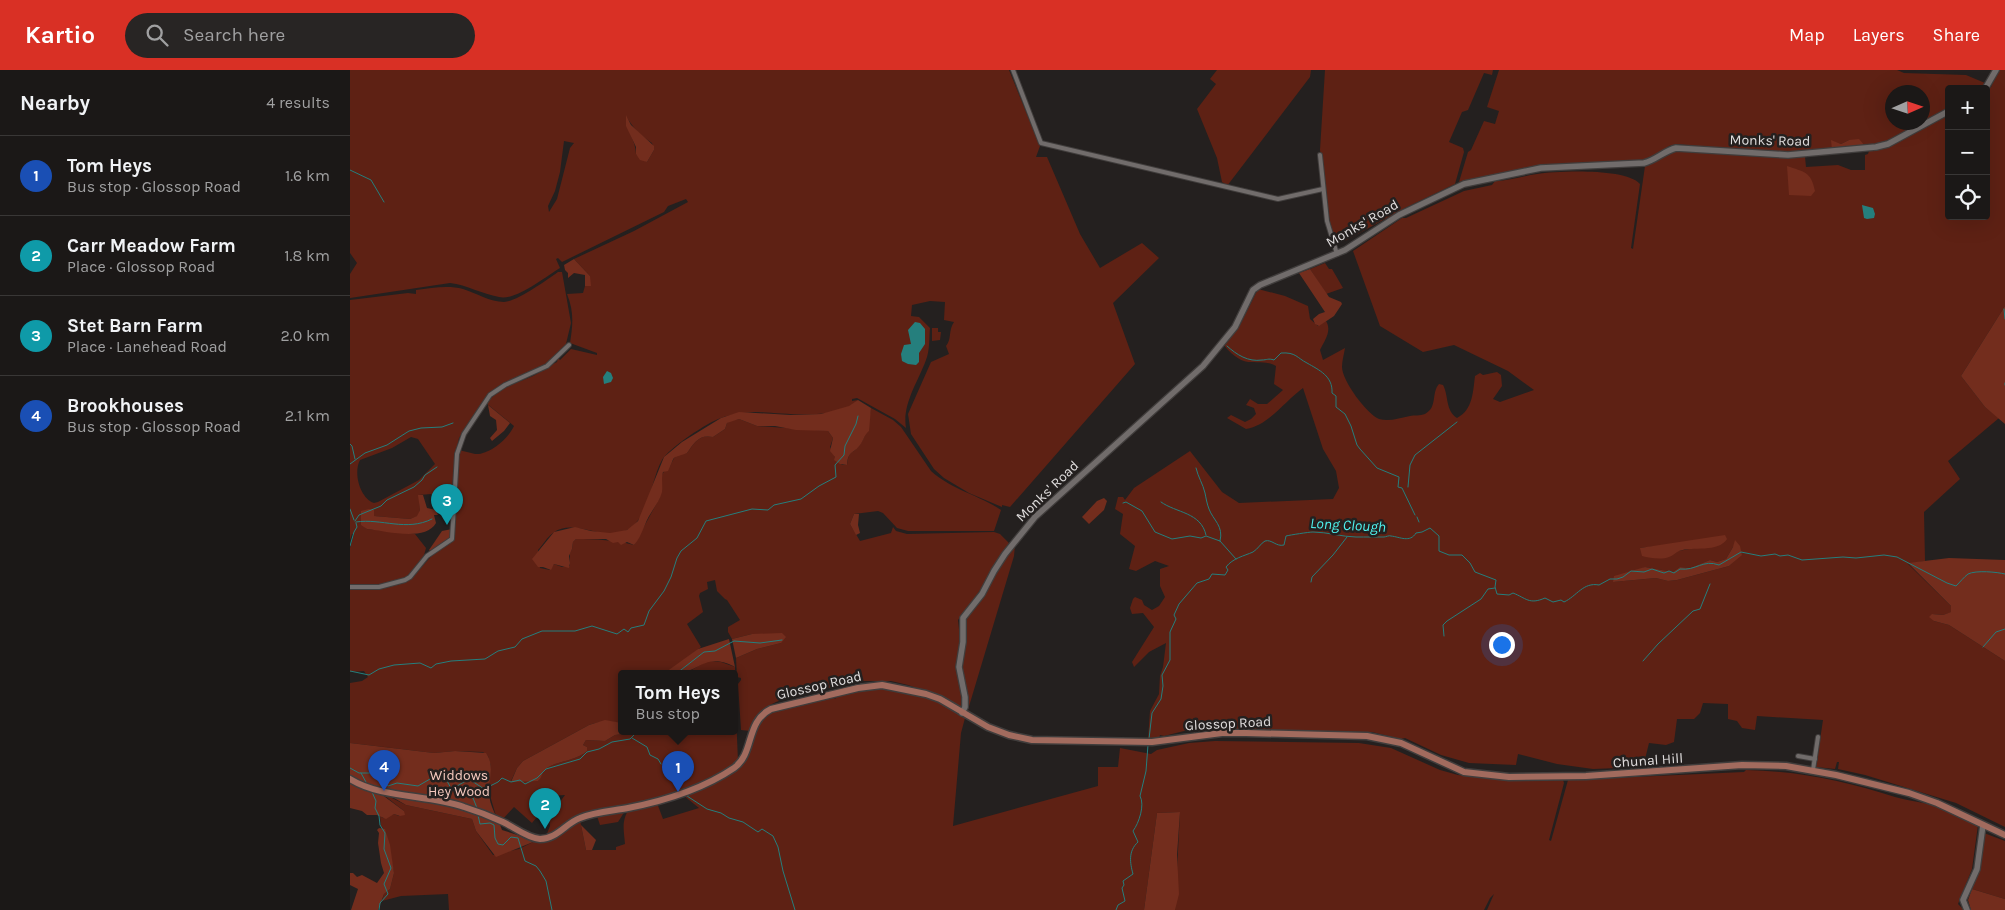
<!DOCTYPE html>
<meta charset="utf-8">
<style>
body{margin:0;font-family:Karla,sans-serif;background:#282524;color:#f1f3f6}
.controls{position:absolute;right:15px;top:15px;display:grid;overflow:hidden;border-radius:5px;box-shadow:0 5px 20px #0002}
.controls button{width:45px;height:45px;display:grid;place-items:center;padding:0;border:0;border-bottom:1px solid #393736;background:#1b1817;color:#f1f3f6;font:25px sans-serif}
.compass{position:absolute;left:1535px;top:15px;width:45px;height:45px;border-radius:50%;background:#1b1817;box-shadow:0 5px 20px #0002;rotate:87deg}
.you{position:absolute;left:1151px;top:574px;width:18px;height:18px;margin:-12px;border:4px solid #fff;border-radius:50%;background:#1a73e8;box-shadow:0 0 0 8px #1a73e833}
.badge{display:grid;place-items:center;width:32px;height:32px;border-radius:50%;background:#d93025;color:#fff;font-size:16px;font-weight:700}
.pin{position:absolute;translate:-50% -41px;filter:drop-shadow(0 1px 2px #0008)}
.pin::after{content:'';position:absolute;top:26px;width:18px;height:15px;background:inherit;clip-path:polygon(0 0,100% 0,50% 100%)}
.popup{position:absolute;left:268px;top:600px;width:120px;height:65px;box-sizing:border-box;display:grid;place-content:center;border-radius:5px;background:#1b1817;filter:drop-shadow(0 1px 4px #0005);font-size:16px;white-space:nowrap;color:#a0a0a1}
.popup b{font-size:19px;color:#f1f3f6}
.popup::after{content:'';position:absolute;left:50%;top:100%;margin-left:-10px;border:10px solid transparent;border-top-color:#1b1817}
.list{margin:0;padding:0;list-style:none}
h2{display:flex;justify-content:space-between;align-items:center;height:65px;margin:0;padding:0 20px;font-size:21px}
h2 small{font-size:16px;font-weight:400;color:#a0a0a1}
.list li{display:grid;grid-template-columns:32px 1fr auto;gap:15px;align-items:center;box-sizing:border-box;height:80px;padding:0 20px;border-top:1px solid #393736}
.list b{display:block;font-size:19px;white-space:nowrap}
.list p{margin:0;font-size:16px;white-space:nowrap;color:#a0a0a1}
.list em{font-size:16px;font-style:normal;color:#a0a0a1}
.icon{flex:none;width:28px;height:28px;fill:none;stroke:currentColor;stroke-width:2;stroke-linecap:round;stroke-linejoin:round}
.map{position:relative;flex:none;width:1655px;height:840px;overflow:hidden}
header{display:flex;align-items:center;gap:30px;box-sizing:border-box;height:70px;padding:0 25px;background:#d93025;color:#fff}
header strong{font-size:24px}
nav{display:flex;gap:28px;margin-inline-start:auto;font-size:18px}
.search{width:350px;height:45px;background:#282524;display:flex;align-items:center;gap:12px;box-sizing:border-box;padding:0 18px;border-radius:28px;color:#a0a0a1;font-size:19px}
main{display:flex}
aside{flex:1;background:#1b1817}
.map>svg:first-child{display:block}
</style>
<header>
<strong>Kartio</strong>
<div class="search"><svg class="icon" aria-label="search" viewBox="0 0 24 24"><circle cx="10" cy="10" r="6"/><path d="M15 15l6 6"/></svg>Search here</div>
<nav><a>Map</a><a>Layers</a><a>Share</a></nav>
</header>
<main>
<aside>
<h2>Nearby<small>4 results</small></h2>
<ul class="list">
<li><span class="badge" style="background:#1a4fb4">1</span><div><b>Tom Heys</b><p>Bus stop · Glossop Road</p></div><em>1.6 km</em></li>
<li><span class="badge" style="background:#0f9aa8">2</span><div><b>Carr Meadow Farm</b><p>Place · Glossop Road</p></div><em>1.8 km</em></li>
<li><span class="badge" style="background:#0f9aa8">3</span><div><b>Stet Barn Farm</b><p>Place · Lanehead Road</p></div><em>2.0 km</em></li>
<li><span class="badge" style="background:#1a4fb4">4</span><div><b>Brookhouses</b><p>Bus stop · Glossop Road</p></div><em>2.1 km</em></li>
</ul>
</aside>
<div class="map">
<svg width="1655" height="840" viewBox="0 0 1655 840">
<rect width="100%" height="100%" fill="#24201f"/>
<g fill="#5e2114" fill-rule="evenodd">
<path d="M0,0H659L690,76L686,87H697L730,164L750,198L792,173L809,188L763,233L785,294L660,437L652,435V437L619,423L594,408L584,399L561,364L558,344L581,292L599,284L596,276C602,269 598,261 604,252L594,250L595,232L580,231L562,235L561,246L569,247L580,258C579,268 580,280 576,290C568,312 552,334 556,358L545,349L507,328L502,329V331L508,330C491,351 432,343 408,342C397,342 381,344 371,348C358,352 319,378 312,390C301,409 299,449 277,460C254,473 224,447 203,463C197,467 193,475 188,480L190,498L200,500L204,494L212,497L220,496V483L222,479L223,472L226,469C246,469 265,470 284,475L309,429C313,420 310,412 312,405C314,400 318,400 320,396C326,385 324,385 337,383C344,373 349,364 363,367L375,359L377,353L380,351L389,349L407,356L478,361L483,368L480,377L485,387L492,395H497C499,379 502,385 509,376C517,366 519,351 521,338L543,350L551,357L581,401C602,420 629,425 651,440L644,461H558L547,458L533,443L528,441L504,444L500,454L510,471L541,463L543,457L546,461L557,464L644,462L650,464L659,473L627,525L608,550L610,568L606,598L612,619L611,636L609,637L590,626L558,615L541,611H512L445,625L426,632L420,635L401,661L391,660L388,614L391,610V608L387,607L386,588L407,579L431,573L425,564H402L382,569L378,562V557L390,550L377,530L375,529L367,521L365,510L357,512L358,519L350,523L349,526L353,542L337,554L351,577L317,603H272V654C261,650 250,651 239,655L173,691L167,698L161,711H188C192,707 192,703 195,700C202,691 225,692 237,681V677L233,675L236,670L255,671L265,665L273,664L277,661H384L385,621L388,691L373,702L338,718L297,731L235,744L196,766L200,756L199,747L215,725L199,726L188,738L191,742L182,753L164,737L153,749L146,746L139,722L141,696L138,686L133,682L105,681L84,683L0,673V613L12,611L18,607L14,601L0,602V518L26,519L56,512L62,508L85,482L103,470L105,465L104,445L109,380C114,381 120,383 125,384C139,385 158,369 164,356L136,333C148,318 165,314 183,306C191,302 198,296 207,292L208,288L210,290L221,279L247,285V283L220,273C223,255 224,241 217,224L233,223L235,216H240V206L224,189L284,161L338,132L336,129L318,136L314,142L212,192L208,188L206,189L210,198C195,207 166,231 149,227C132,224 117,215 100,213L0,228V204L7,193L0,183ZM276,46C283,58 291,66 302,73L304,80L297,92L286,84C286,71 276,60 276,46ZM214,71L224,73L220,78L207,129L199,142L198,136L205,121L210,102Z"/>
<path d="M867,0H961L960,7L877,116L872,112L867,88L847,39L866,14L860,9Z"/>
<path d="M975,0H1143L1142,5L1134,3L1118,40L1112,42L1099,72L1113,78L1114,82L1105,114L1055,138L995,171L981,160L970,80Z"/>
<path d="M1149,0H1547L1554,3L1616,5L1635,13L1630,19H1599V37L1573,52L1572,22H1542V52L1571,53C1555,62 1535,79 1515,76C1509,75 1504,72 1499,70L1491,74L1482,71V80L1420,83L1327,74L1319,76L1300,90L1195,95V94L1109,112L1118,82L1121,80L1134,51L1145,54L1149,41L1137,37Z"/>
<path d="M1648,0H1655V236L1611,306L1635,337L1649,348L1598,391L1610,409L1574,442L1575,491L1558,494L1602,537V542L1593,545L1582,544L1584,551L1599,555L1655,591V757L1606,733L1515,705L1488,699L1489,692H1487L1485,699L1466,697L1473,650L1407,646L1405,660L1392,658L1387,651L1378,649V634L1353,633L1350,643L1344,649H1327L1324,672L1316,675L1299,673L1293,697L1243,699L1207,694L1168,684L1166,695L1119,693L1091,685L1055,668L1051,669L1022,662L842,659L814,666L810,665L809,668L798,669L800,641L809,624L810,606L813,597L816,573L799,582L784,597L782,592L804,557L793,543L782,544L780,538L783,529L785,527L792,530L794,535L802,540L809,536L815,527L810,516V499L819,496L805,491L786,501L779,499L785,476L770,464L773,444L765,439L768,427H773L775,430L784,418L840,381L872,422L889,433L983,429L989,418L986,401L973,379L953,318C935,331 919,355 896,359L877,348L881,345L895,352L901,349L906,344L904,338L896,335L900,329L908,334H917L933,320L924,314L926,296C918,291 907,293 898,292C889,291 879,282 874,275L889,257L908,219L935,226L958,236L960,249L968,256L976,251C982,261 975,270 970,280L973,290L995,278C994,284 992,291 992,297C992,311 1017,344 1029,349C1039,352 1050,348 1060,346C1064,345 1070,346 1075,344C1088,337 1081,323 1089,314L1093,315C1099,326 1095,340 1107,348C1123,340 1123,321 1125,306L1130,303L1133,305L1147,302L1151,305L1152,316L1143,329L1150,332L1184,320L1158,301L1104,275L1073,282L1030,256L1003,181L1052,148H1056L1114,121L1142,115L1145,111C1159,111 1173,106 1187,104C1208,101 1276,98 1290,114L1281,178L1283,179L1295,96C1307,93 1315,84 1326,80L1455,87L1456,97L1488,95L1501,100H1515V85L1518,84L1519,81L1536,78L1599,43V146H1636V21L1641,17ZM1307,476L1345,478L1328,481L1290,478ZM1383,477L1392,484L1379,496L1327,510L1318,511L1306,508L1263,512L1295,497L1323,502L1330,497L1340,498L1360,490L1367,492L1376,489Z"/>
<path d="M975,193L979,199H982L993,218L976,224L960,199Z"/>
<path d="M208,202H212L221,253L215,278L199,293L152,314L139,324L109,368L105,386L101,431L83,427L81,424L69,425L70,440L68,446L60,449L24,446V441H11V452L17,459L65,464L76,478C68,516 32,516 0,516V478L4,464H2L0,470V230L58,223L66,224V220C82,218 98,215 113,219C126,223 140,232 154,232C168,231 195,211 208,202ZM61,367L68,369L85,394L69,410L28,432L24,433C10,428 3,403 10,390L42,378Z"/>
<path d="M582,258H588V262H591L590,270L582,271Z"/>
<path d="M665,475L664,486L617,643L611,601L616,573L613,552L645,501Z"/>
<path d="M359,591L371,592L385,597V600L376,603H337L353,593Z"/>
<path d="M517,619H536L582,628L615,648L611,663L603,756L748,716V697H768L770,678L801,684L807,680L839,673L865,671L1009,673L1041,678L1090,700L1108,705L1146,709L1213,710L1214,713L1199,770L1201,771L1218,710L1394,702L1396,700C1447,701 1496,711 1545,727C1558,731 1573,732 1586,736C1600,741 1614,749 1628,755L1622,799L1608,834L1614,840H1137L1144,824L1140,828L1134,840H825L830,742L807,743L794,840H99L98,824L51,826L32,831L34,824L40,819L44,803L36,762L31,756L30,746L33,748L44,744L49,746L54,741L35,726L36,725L56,735L122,749L126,761L143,785L169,779L185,771H191L230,750L236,780H266V777L275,774C274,761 271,751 279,739L307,733L313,749L349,738L333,725L389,697L411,648L427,639L483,626L485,629L488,625Z"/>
<path d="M275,741L268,752L250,755L247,746Z"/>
<path d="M1634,763L1655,771V829L1622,819L1629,797Z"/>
</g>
<g fill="#732d1d">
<path d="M276,45L281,55L304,76V80L297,92L290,90L286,84V77L276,56Z"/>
<path d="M1509,69L1515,76L1482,80L1481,70L1491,74L1499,70Z"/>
<path d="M1437,96C1454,102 1461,101 1465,121L1461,126L1439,125Z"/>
<path d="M224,189L240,206L241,216H235V205L224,203L218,208V203L215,200L214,195Z"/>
<path d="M960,199L979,227L991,232L992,234L984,246L969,256L965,254L963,249L969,244L975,242L949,203Z"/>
<path d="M1655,236V354L1635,337L1611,306Z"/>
<path d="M508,330L521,338L519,361C514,365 514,370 510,375C504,384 498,380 497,395L490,394L484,390L485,387L480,381L483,368L478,361L446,360L425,356H407L389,349L377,353L375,359L363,367C349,364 344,373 337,383C319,390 327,383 318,401L313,402C311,409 313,415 312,422C310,430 305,436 301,443C294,453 293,465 284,475L277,472L271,475L268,472L263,473L256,469H226L223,472L222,479L219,486L220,493L219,498L204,494L201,500L193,497H188L182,489L204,462L225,457L241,461L260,463L277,460L288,451L314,387L332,372L371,348L389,342L441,345L471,344L499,336Z"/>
<path d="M138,335L160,353L154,361L142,371L140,368L147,360L146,350L140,346Z"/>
<path d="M68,425H73L77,438L86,440L88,445H84L86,453C75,472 36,461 17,459L11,455V441L19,439L24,440V446L60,449L67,446L70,440Z"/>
<path d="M754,428L757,431L754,440L739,454L732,447L747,431Z"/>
<path d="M504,444H509L508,455L510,463L506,465L500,454Z"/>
<path d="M102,459V467L80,481L79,480L92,461Z"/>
<path d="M1375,465L1377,469C1368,483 1343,476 1329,481C1326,482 1323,486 1319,487C1311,490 1300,488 1292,486L1290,478Z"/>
<path d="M1385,470L1390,476L1392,485L1379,496L1327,510L1318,511L1306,508L1263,512L1264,506L1295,497L1323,502L1330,497L1340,498L1360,490L1367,492L1376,489L1383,477Z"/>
<path d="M1599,488L1655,490V591L1599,555L1584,551L1579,547L1582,544L1593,545L1601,542V536L1558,493Z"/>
<path d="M432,563L436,567L431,573L407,579L386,588L382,569L402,564Z"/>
<path d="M379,569L385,597C351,579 347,610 316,602L348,579Z"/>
<path d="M255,650L272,653V661H277L273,664L265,665L255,671L236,670L233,675L237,677V681C225,692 203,691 195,700C192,703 192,708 188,711L161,712L167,698L173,691L239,655Z"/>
<path d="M0,673L84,683L105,681L136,683C145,696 139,708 139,722C139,736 148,748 152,760L183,770V772L146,787L126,761L122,749L56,735L39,725L37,719L15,713L0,707Z"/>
<path d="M0,712L31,724L54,741L55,745L50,746L44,744L36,749L27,745H17L12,741L0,738Z"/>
<path d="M830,742L827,785L829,824L825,840H794L807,743Z"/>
<path d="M231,755L246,770L242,780H236Z"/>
<path d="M29,758L35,759L40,775L44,803L40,819L34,824L28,840H1L8,819L0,815V803H3L7,807L12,805L27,813L34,803L31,793L28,773L29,763L27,760Z"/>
<path d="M1622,819L1655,829V840H1621L1618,830Z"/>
</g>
<g fill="#257f7d">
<path d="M1512,135L1523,138L1525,144L1524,148L1517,149L1514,148Z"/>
<path d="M565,252L570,253L575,259V274L569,283V292L566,295L558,294L552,291L551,284L554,275L561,274L558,260Z"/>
<path d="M257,301L261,303L263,308L261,312L254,314L253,307Z"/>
</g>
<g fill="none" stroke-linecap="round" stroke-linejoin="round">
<g stroke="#257f7d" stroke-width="1">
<path d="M0,100L21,110L34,132"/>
<path d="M1654,239L1655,249"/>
<path d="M877,276C887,285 898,292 912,290C917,290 918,288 924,290L931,283C946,282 947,288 957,293C969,300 983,306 982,323L986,326V337L995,344L1001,356L1007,375L1010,379L1027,398L1049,407L1048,417L1052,418L1065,445"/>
<path d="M1655,313V315"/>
<path d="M0,374L2,376L5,389"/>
<path d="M0,394L15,383L37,375L59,361L71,358L92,357L103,353"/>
<path d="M846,398C848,407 853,414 855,423C856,428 857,434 859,439C863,450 874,456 870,471"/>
<path d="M1058,417L1060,395L1065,385L1107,352"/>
<path d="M811,432C826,443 851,442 856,465"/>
<path d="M773,433L776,432L792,441L805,462L822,469L840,466L851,468L856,466L870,471L886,489"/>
<path d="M0,439L4,450"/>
<path d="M1067,447L1069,452"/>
<path d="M5,451L9,445L31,436L37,430L64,417L72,410L75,405L87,397"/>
<path d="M6,452C32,448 56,462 82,449"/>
<path d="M0,476L4,462L7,457L6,453"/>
<path d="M961,512L962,507L983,485L997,467"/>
<path d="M1094,566L1093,555L1097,551L1131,529L1138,519L1145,518"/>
<path d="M1633,577L1646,562L1655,559"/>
<path d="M1293,591L1308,574L1343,541L1350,539L1360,514"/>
<path d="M0,601L19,605L29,599L44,595L70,593L81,598L86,594L101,591L135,589L148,581L165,577L172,569L192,561H225L242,556L267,564L274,559L278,562L281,558L294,555L299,541L314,521L321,507L327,488L331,481L347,468L356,451L402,439L418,440L424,435L451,429L469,416L486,407L485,395L494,385L495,376L506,354L508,346"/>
<path d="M327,603L354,582L365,581L384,571L410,573L432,570"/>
<path d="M286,664L302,663L307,661"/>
<path d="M282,668L297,677L300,685L308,689L311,694"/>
<path d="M799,669L802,643L811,629L813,616L812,605L820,590V562L826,549L824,545L829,534L847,513L859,509L862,504L875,505L878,500L876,497C883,488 894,486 903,482C908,479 911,473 915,471C922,469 926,477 934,475L936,466C940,465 959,462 963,462C977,462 993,467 1006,467C1016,467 1025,467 1034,467C1036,467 1039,465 1041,466C1050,467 1060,473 1066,463L1072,462L1080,458L1089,466V481L1099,485H1112L1120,493L1125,502L1146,510L1145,517L1147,524L1159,525L1163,523C1176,528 1179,535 1195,528L1203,532L1211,530L1214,532C1227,526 1233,512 1249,515L1260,509H1267L1273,507L1281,501L1294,502L1302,499L1314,503L1319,501L1324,503L1330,499C1346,501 1353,489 1369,495L1391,482L1411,486L1425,484L1430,486L1438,485L1452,490L1493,487L1506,488L1534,485L1547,487L1597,513L1606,516C1610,512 1614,507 1618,504C1626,500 1647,502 1655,504"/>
<path d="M0,698L9,703H23L38,716L47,713L68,716L92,702L102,720L123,728L127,738"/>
<path d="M11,703L17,714"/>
<path d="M102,719L119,709L134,719L148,712L152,708L161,712L170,710L175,714L187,708L196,699L230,689L237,682L249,679L262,672L280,669L288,661"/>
<path d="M22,722L26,731L25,738L29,746L30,755L35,763L34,779L41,798L34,814L38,824L30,833L29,840"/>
<path d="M337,726L357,739L371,743L379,748L393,752L408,762L412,759L423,766L428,777L433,801L445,840"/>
<path d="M128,745L130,754L140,753L144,755L145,768L148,774L153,775L161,767L168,768L175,791L186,796L190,801L196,811L202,840"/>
<path d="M766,840L768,835L775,831L772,818L774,815L773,811L783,804C780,793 778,781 788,772L783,761C789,753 795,735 790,726L796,701L798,675"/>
</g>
<defs>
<g id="street">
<path d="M663,0L691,73L928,129L973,119"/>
<path d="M970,85L977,151L987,184"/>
<path d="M0,517H29L55,510L60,507L77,486L102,469L107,384L114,364L140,325L155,315L197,296L219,275"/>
<path d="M1448,686L1465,689"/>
<path d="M1463,700L1468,667"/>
</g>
<g id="secondary">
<path d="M1635,19L1646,0"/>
<path d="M612,643L615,637V627L609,597L613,572V548L632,524L644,501L655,484L685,447L853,296L885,257L903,220L910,215L995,180L1049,145L1114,114L1191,98L1294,93C1306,90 1314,81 1326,78L1438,85L1526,77L1538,74L1599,41"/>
<path d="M1617,840L1613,830L1627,799L1633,755"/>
</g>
<path id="primary" d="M0,709C32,729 79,724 114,737C127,741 140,746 153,752C164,757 177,768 190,769C207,769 216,753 230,748C245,742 262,741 278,738C314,731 353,719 384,698C405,683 395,652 421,639L508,618L532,615L576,624L590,629L638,657L659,665L682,670L802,672L872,663H896L1017,666L1051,673L1114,702L1159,707L1236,706L1392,695L1436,696L1486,705L1559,723L1587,733L1655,765"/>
</defs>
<use href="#street" stroke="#403d3c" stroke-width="6"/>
<use href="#secondary" stroke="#403d3c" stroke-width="8"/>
<use href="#primary" stroke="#403d3c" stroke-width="9"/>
<use href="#street" stroke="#716c6b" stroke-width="4"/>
<use href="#secondary" stroke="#716c6b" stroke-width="5.5"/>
<use href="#primary" stroke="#a26b5e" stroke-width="6"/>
</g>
<g text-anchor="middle" stroke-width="5" stroke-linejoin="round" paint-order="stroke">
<g font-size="14" fill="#e0dddd" stroke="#24201f">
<text transform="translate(1420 70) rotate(1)" y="5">Monks' Road</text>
<text transform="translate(1012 153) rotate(-30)" y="5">Monks' Road</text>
<text transform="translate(697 421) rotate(-44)" y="5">Monks' Road</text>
<text transform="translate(469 615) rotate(-13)" y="5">Glossop Road</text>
<text transform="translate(878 653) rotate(-3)" y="5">Glossop Road</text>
<text transform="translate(1298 690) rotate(-4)" y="5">Chunal Hill</text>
</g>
<g font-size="14" fill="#f6cabf" stroke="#24201f">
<text x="109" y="710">Widdows<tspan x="109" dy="16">Hey Wood</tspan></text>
</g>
<g font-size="15" font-style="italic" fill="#4ff2ef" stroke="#24201f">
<text transform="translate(998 455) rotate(3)" y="5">Long Clough</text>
</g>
</g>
</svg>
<div class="controls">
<button>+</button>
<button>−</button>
<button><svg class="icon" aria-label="locate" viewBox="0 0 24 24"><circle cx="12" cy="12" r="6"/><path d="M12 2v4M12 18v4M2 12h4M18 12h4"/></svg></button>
</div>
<svg class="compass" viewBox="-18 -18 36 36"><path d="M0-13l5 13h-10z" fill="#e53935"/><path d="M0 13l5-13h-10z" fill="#a0a0a1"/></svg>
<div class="you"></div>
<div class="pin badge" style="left:328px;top:722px;background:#1a4fb4">1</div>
<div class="popup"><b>Tom Heys</b>Bus stop</div>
<div class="pin badge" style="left:195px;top:759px;background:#0f9aa8">2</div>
<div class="pin badge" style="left:97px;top:455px;background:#0f9aa8">3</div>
<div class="pin badge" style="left:34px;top:721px;background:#1a4fb4">4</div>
</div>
</main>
